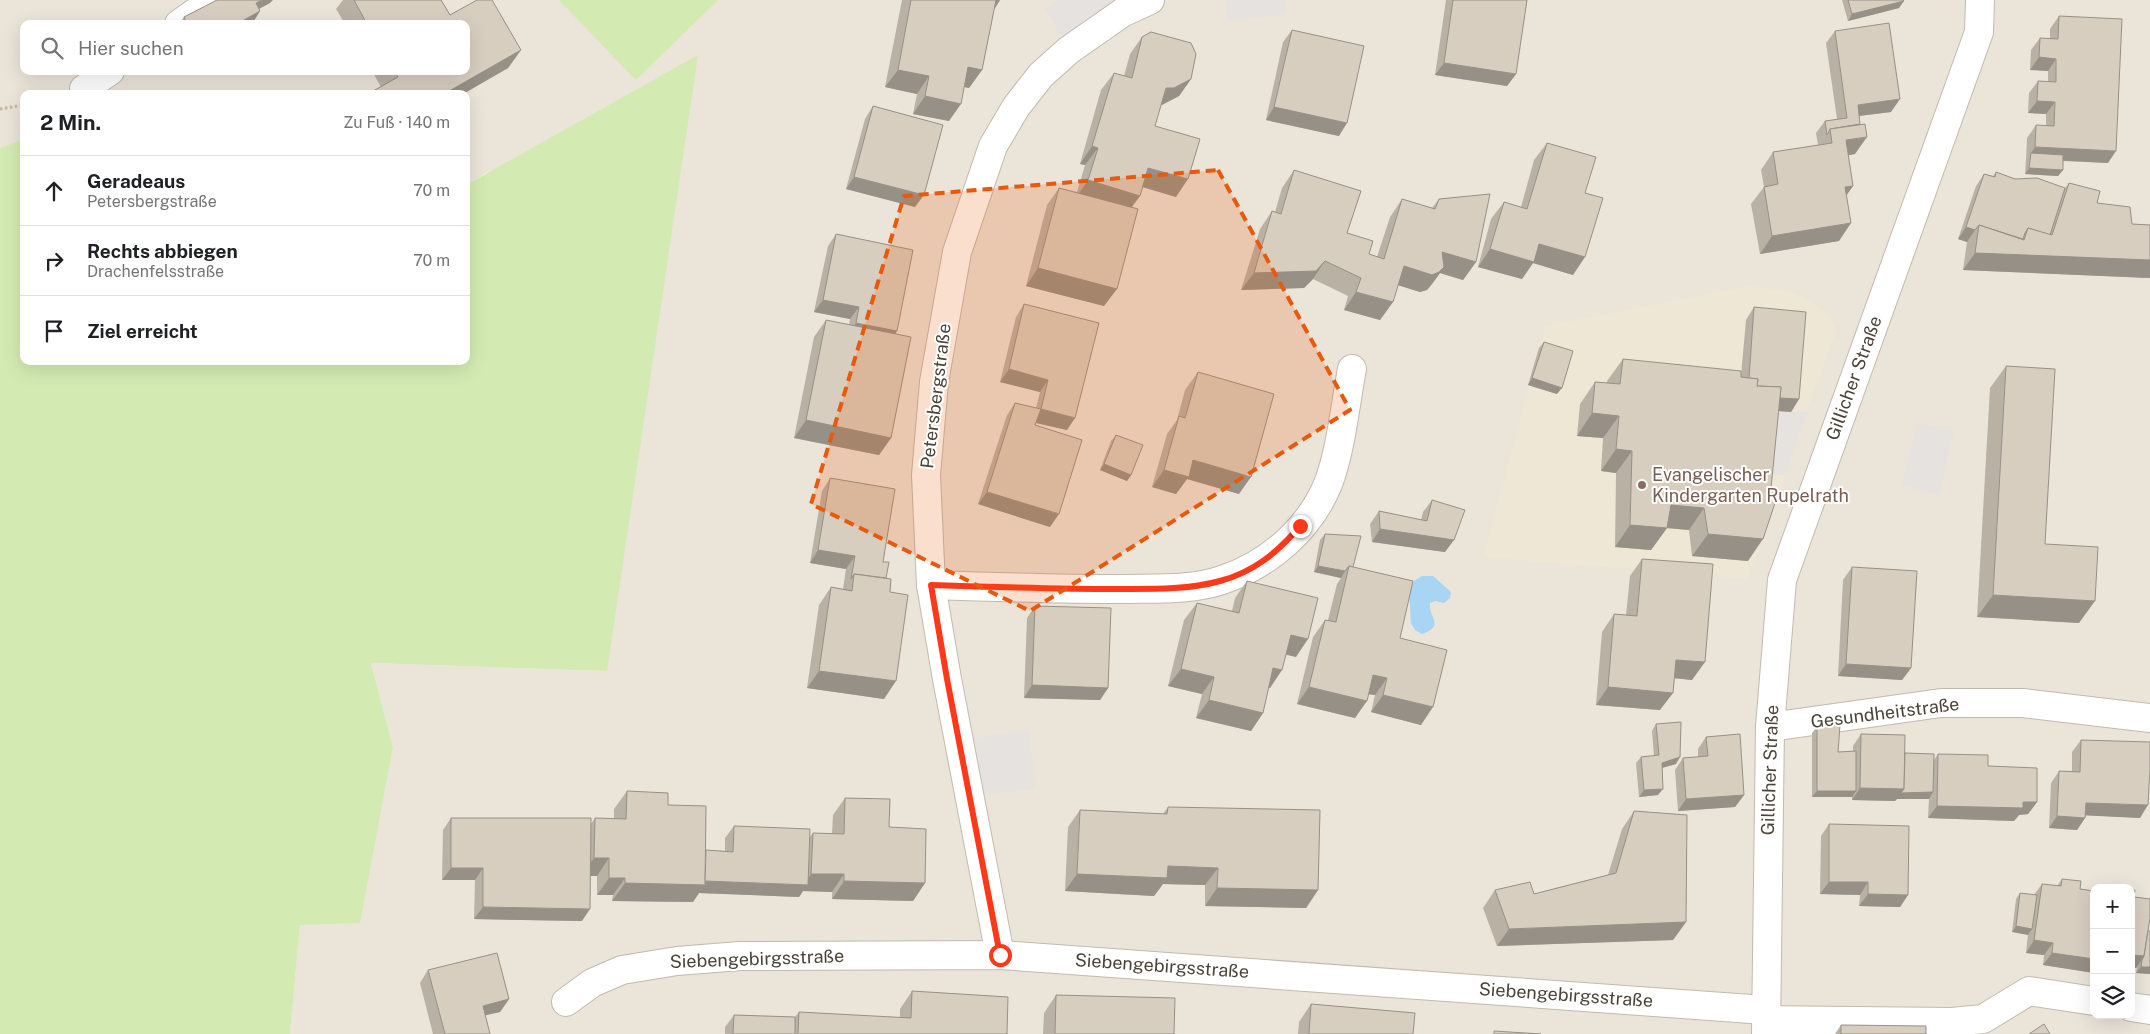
<!DOCTYPE html>
<html lang="de">
<meta charset="utf-8">
<style>
body{margin:0;font-family:"Public Sans",sans-serif;background:#f6f6f6;color:#202124}
.controls{position:absolute;right:15px;bottom:15px;display:grid;overflow:hidden;border-radius:10px;box-shadow:0 5px 20px #0002}
.controls button{width:45px;height:45px;display:grid;place-items:center;padding:0;border:0;border-bottom:1px solid #e0e0e0;background:#fff;color:#202124;font:25px sans-serif}
.stop{position:absolute;width:15px;height:15px;margin:-11px;border:4px solid #ff3819;border-radius:50%;background:#fff}
.stop.end{background:#ff3819;border-color:#fff;box-shadow:0 1px 5px #0008}
.list{margin:0;padding:0;list-style:none}
h2{display:flex;justify-content:space-between;align-items:center;height:65px;margin:0;padding:0 20px;font-size:21px}
h2 small{font-size:16px;font-weight:400;color:#757577}
.list li{display:grid;grid-template-columns:32px 1fr auto;gap:15px;align-items:center;box-sizing:border-box;height:70px;padding:0 20px;border-top:1px solid #e0e0e0}
.list b{display:block;font-size:19px;white-space:nowrap}
.list p{margin:0;font-size:16px;white-space:nowrap;color:#757577}
.list em{font-size:16px;font-style:normal;color:#757577}
.icon{flex:none;width:28px;height:28px;fill:none;stroke:currentColor;stroke-width:2;stroke-linecap:round;stroke-linejoin:round}
.map{position:relative;flex:none;width:2150px;height:1034px;overflow:hidden}
.search{position:absolute;background:#fff;box-shadow:0 5px 20px #0002;left:20px;top:20px;width:450px;height:55px;display:flex;align-items:center;gap:12px;box-sizing:border-box;padding:0 18px;border-radius:10px;color:#757577;font-size:19px}
.panel{position:absolute;background:#fff;box-shadow:0 5px 20px #0002;left:20px;top:90px;width:450px;height:275px;border-radius:10px}
.map>svg:first-child{display:block}
</style>
<div class="map">
<svg width="2150" height="1034" viewBox="0 0 2150 1034">
<rect width="100%" height="100%" fill="#f6f2eb"/>
<path fill="#eae4d9" fill-rule="evenodd" d="M0,0H2150V1034H290L300,924L359,923L393,747L371,663L607,671L491,170L466,185V94H24V139L0,148ZM24,24H466V71H24ZM2094,888H2131V1015H2094Z"/>
<path fill="#efe7d5" d="M1748,286L1790,291L1807,299L1831,317L1837,331L1819,377L1749,579L1483,557L1545,326Z"/>
<g fill="#d3ebb3">
<path d="M559,0H718L636,80Z"/>
<path d="M698,55L607,671L371,663L393,747L360,923L300,925L290,1034H0V148L24,139V361H466V185Z"/>
</g>
<g fill="#e5e2df">
<path d="M1058,0H1114L1122,13L1069,50L1045,8Z"/>
<path d="M1226,0H1284L1286,14L1228,21Z"/>
<path d="M1766,409L1808,412L1785,475L1758,474Z"/>
<path d="M1918,423L1954,430L1939,495L1902,485Z"/>
<path d="M1029,730L1035,789L970,796L960,740Z"/>
</g>
<path fill="#a7d5f3" d="M1422,576H1433L1451,592L1450,598L1444,603L1435,601L1430,603C1428,617 1446,626 1422,634L1415,630L1411,623L1409,592L1414,581Z"/>
<g fill="none" stroke-linecap="round" stroke-linejoin="round">
<defs>
<g id="minor">
<path d="M179,24L213,0"/>
<path d="M84,89L110,71"/>
<path d="M931,585C994,587 1057,589 1120,589C1153,588 1190,591 1222,580C1268,565 1309,530 1328,484C1341,450 1345,406 1352,369"/>
<path d="M1770,727L1941,703H2023L2150,718"/>
<path d="M1000,955L947,679L931,585L926,475L934,382L957,252L993,146L1016,107L1041,75L1069,50L1122,13L1150,0"/>
<path d="M566,1002L592,983L622,970L677,961L740,956L1000,955L1765,1010"/>
<path d="M2131,1007L2150,1010"/>
<path d="M1766,1020L1952,1022L1983,1019L2029,991L2094,1001"/>
<path d="M1766,1034L1770,727L1782,580L1979,32L1980,0"/>
</g>
</defs>
<use href="#minor" stroke="#c2baad" stroke-width="30"/>
<path stroke="#c4b69e" stroke-width="3" stroke-dasharray="2.5 2.5" stroke-linecap="butt" d="M0,109L24,105"/>
<use href="#minor" stroke="#fff" stroke-width="28"/>
</g>
<g fill="#bab1a5">
<path d="M343,0H441L450,15L521,50L508,68L463,94H368L381,87L372,71H466V24H345L336,9Z"/>
<path d="M902,0H1000L994,10L982,70L969,88L964,87L949,121L913,114L917,94L885,87Z"/>
<path d="M1446,0H1527L1516,74L1507,86L1435,75Z"/>
<path d="M1842,0H1903L1899,8L1848,21Z"/>
<path d="M270,3L259,9L260,11L252,24H179L184,17Z"/>
<path d="M2059,16L2108,163L2063,161V170L2058,176L2025,174L2026,159L2027,138L2036,125L2046,126V114L2028,113L2029,93L2038,81H2048V71L2030,70L2031,50L2040,38H2050V29Z"/>
<path d="M1292,30L1339,136L1266,120L1283,42Z"/>
<path d="M1835,31L1891,112L1859,116L1855,154L1848,155L1853,186L1846,195L1839,241L1760,254L1751,204L1764,187L1761,170L1773,152L1818,145L1816,133L1825,121L1837,119L1826,43Z"/>
<path d="M1142,37L1191,79L1179,96L1161,105L1155,126L1176,197L1142,187L1140,196L1132,207L1104,306L1026,286L1047,205L1059,188L1077,192L1085,165L1080,164L1101,90L1114,73L1124,76L1130,54Z"/>
<path d="M873,106L915,207L846,189L865,119Z"/>
<path d="M1547,143L1585,193L1573,275L1533,263L1522,279L1478,267L1491,219L1504,202L1521,207L1534,160Z"/>
<path d="M1294,170L1347,233L1369,254L1377,257L1390,217L1402,199L1432,208L1439,199L1476,262L1463,280L1440,273L1432,284L1427,290L1420,292L1398,285L1393,302L1380,320L1344,310L1348,296L1313,279L1304,288L1241,290L1260,229L1272,211L1275,212L1282,188Z"/>
<path d="M1996,172L2015,179L2065,188L2069,183L2097,203L2132,224L2150,225V278L1963,270L1967,242L1958,239L1976,186L1984,174L1993,176Z"/>
<path d="M836,234L897,331L895,334L891,438L879,455L794,438L814,337L826,320L849,325L850,319L814,312L828,246Z"/>
<path d="M1024,304L1067,430L1036,423L1035,425L1050,527L978,504L1007,415L1015,403L1036,408L1040,392L1000,382L1016,317Z"/>
<path d="M1754,307L1799,399L1791,412L1779,411L1748,561L1692,556L1689,530L1667,528L1651,550L1615,547L1616,473L1601,471L1603,438L1577,436L1580,404L1595,382L1607,383V381L1623,359L1741,375L1746,320Z"/>
<path d="M1544,342L1557,394L1528,385L1539,348Z"/>
<path d="M2006,366L2045,544L2079,623L1977,617L1990,388Z"/>
<path d="M1198,372L1239,494L1187,479L1176,494L1152,487L1167,434L1177,420L1185,390Z"/>
<path d="M1116,435L1131,475L1127,481L1100,470L1111,441Z"/>
<path d="M830,478L883,562L886,578L890,592L884,699L807,688L819,605L831,587L843,589L846,569L810,563L822,491Z"/>
<path d="M1432,500L1445,552L1372,542L1370,524L1379,511L1421,520L1423,512Z"/>
<path d="M1325,534L1353,567L1400,638L1421,725L1371,712L1375,695L1368,694L1355,718L1297,704L1313,637L1325,620H1328L1337,584L1341,578L1314,572L1320,540Z"/>
<path d="M1642,559L1692,680L1674,678L1660,710L1596,705L1602,632L1614,614L1626,615L1630,576Z"/>
<path d="M1852,567L1911,668L1902,680L1838,676L1843,580Z"/>
<path d="M1247,581L1296,657L1286,654L1270,688L1269,687L1263,713L1251,731L1196,718L1202,694L1168,686L1184,620L1197,603L1232,611L1235,598Z"/>
<path d="M1035,606L1108,688L1100,700L1024,698L1027,618Z"/>
<path d="M1656,724L1676,764L1662,768L1658,795L1639,797L1636,763L1641,757L1654,756L1652,731Z"/>
<path d="M1817,727L1838,752L1853,751V746L1861,734L1905,753L1934,760L1938,754L1988,766L2037,802L2028,814L2019,815L2014,821L1928,818L1929,799H1897L1895,801L1852,800V797H1812V733Z"/>
<path d="M1706,737L1744,795L1735,807L1678,811L1675,770L1683,758L1698,757V749Z"/>
<path d="M2081,740L2140,818L2086,815L2085,818L2077,830L2049,828L2051,783L2059,771H2072V752Z"/>
<path d="M627,791L668,805L706,850L725,851V838L734,826L809,838L813,833L832,834L833,815L845,798L889,827L925,883L913,901L832,899V892L803,891L799,897L699,893L693,902L612,901L613,895H597V876H590L582,921L474,919L475,880H442L443,830L451,818L591,824L595,818L614,819V809Z"/>
<path d="M1168,807L1318,890L1306,908L1205,906V885L1163,884L1154,896L1065,891L1068,827L1080,810L1163,814Z"/>
<path d="M1634,811L1686,922L1673,940L1497,946L1483,908L1495,890L1534,894L1608,875L1622,829Z"/>
<path d="M1829,824L1908,895L1900,907L1859,906L1860,895L1820,894L1821,836Z"/>
<path d="M2062,879L2080,889L2094,891V973L2043,965L2044,955L2026,953L2028,934L2012,932L2016,899L2020,893L2034,895L2042,884L2057,886Z"/>
<path d="M2134,897L2148,931L2150,974L2136,973L2137,967L2136,968Z"/>
<path d="M428,970L509,999L500,1012L485,1015L490,1034H433L420,983Z"/>
<path d="M912,991L1007,1034H725V1027L734,1015L795,1017L799,1012L900,1018V1009Z"/>
<path d="M1056,995L1174,1034H1043L1044,1013Z"/>
<path d="M1311,1004L1413,1034H1298L1299,1022Z"/>
<path d="M1841,1025L1926,1034H1835Z"/>
</g>
<g fill="#979086">
<path d="M262,0H273L270,3L247,15L256,3Z"/>
<path d="M993,0H1000L991,14Z"/>
<path d="M1904,1L1899,8L1848,21L1852,14Z"/>
<path d="M260,11L252,24H237Z"/>
<path d="M521,50L508,68L463,94H444Z"/>
<path d="M2039,57L2056,59L2048,71L2030,70Z"/>
<path d="M1444,63L1516,74L1507,86L1435,75Z"/>
<path d="M968,67L982,70L969,88L956,85Z"/>
<path d="M898,70L929,76L917,94L885,87Z"/>
<path d="M1191,79L1179,96L1162,105L1153,106L1166,88Z"/>
<path d="M925,96L961,104L949,121L913,114Z"/>
<path d="M1900,99L1891,112L1850,117L1858,105Z"/>
<path d="M2037,101L2055,102L2046,114L2028,113Z"/>
<path d="M1274,107L1347,123L1339,136L1266,120Z"/>
<path d="M1867,137L1855,154L1833,158L1832,143Z"/>
<path d="M1092,146L1098,148L1085,165L1080,164Z"/>
<path d="M2035,147L2116,151L2108,163L2030,159L2031,153Z"/>
<path d="M1148,168L1188,179L1176,197L1136,185Z"/>
<path d="M2029,168L2063,170L2058,176L2025,174Z"/>
<path d="M854,177L924,195L915,207L846,189Z"/>
<path d="M1088,180L1140,196L1127,213L1076,198Z"/>
<path d="M1853,186L1841,203L1845,187Z"/>
<path d="M1851,223L1839,241L1760,254L1772,236Z"/>
<path d="M1966,227L1975,230L1967,242L1958,239Z"/>
<path d="M1539,244L1585,257L1573,275L1533,263L1522,279L1478,267L1490,249Z"/>
<path d="M2021,245L2150,260V278L1963,270L1975,253Z"/>
<path d="M1442,252L1476,262L1463,280L1440,273L1432,284L1427,290L1420,292L1391,283L1404,266Z"/>
<path d="M1325,261L1313,279L1304,288L1241,290L1254,273Z"/>
<path d="M1038,268L1117,289L1104,306L1026,286Z"/>
<path d="M1356,292L1393,302L1380,320L1344,310Z"/>
<path d="M823,300L859,307L850,319L814,312Z"/>
<path d="M856,323L897,331L888,344L847,335Z"/>
<path d="M1009,369L1048,380L1040,392L1000,382Z"/>
<path d="M1532,378L1562,388L1557,394L1528,385Z"/>
<path d="M1751,396L1799,399L1791,412L1742,408Z"/>
<path d="M1041,409L1075,418L1067,430L1032,422Z"/>
<path d="M1592,413L1619,416L1603,438L1577,436Z"/>
<path d="M806,420L891,438L879,455L794,438Z"/>
<path d="M1616,449L1632,451L1616,473L1601,471Z"/>
<path d="M1193,460L1251,477L1239,494L1187,479L1176,494L1152,487L1164,470Z"/>
<path d="M1104,464L1131,475L1127,481L1100,470Z"/>
<path d="M987,492L1059,514L1050,527L978,504Z"/>
<path d="M1671,505L1704,508L1689,530L1656,527L1667,528L1651,550L1615,547L1630,525Z"/>
<path d="M1380,529L1454,540L1445,552L1372,542Z"/>
<path d="M1708,534L1763,539L1748,561L1692,556Z"/>
<path d="M818,550L855,556L846,569L810,563Z"/>
<path d="M1318,566L1345,571L1341,578L1314,572Z"/>
<path d="M1993,595L2095,601L2079,623L1977,617Z"/>
<path d="M1291,635L1308,639L1296,657L1279,653Z"/>
<path d="M1676,660L1705,662L1692,680L1663,677Z"/>
<path d="M1846,664L1911,668L1902,680L1838,676Z"/>
<path d="M1273,668L1282,670L1270,688L1261,686Z"/>
<path d="M1181,669L1214,677L1202,694L1168,686Z"/>
<path d="M819,671L896,681L884,699L807,688Z"/>
<path d="M1373,675L1387,678L1375,695L1361,693Z"/>
<path d="M1032,685L1108,688L1100,700L1024,698Z"/>
<path d="M1309,687L1367,701L1355,718L1297,704Z"/>
<path d="M1608,687L1673,693L1660,710L1596,705Z"/>
<path d="M1383,695L1433,707L1421,725L1371,712Z"/>
<path d="M1209,700L1263,713L1251,731L1196,718Z"/>
<path d="M1680,757L1676,764L1658,769L1662,763Z"/>
<path d="M1860,788L1904,789L1933,792L1929,799H1897L1895,801L1852,800Z"/>
<path d="M1663,789L1658,795L1639,797L1644,790Z"/>
<path d="M1817,791H1856L1852,797H1812Z"/>
<path d="M1744,795L1735,807L1678,811L1686,799Z"/>
<path d="M2023,802H2037L2028,814L2019,815L2014,821L1928,818L1937,806Z"/>
<path d="M2086,803L2148,805L2140,818L2077,815Z"/>
<path d="M2057,816L2085,818L2077,830L2049,828Z"/>
<path d="M594,858H609L597,876H582Z"/>
<path d="M1168,866L1218,868L1205,885L1163,884L1154,896L1065,891L1077,874Z"/>
<path d="M451,868H483L475,880H442Z"/>
<path d="M811,874H844L832,892L803,891L799,897L699,893L693,902L612,901L625,883L702,881L804,885Z"/>
<path d="M609,878H625L613,895H597Z"/>
<path d="M844,881L925,883L913,901L832,899Z"/>
<path d="M1829,882H1868L1860,895L1820,894Z"/>
<path d="M1217,888L1318,890L1306,908L1205,906Z"/>
<path d="M1868,894L1908,895L1900,907L1859,906Z"/>
<path d="M483,907L590,909L582,921L474,919Z"/>
<path d="M1686,922L1673,940L1497,946L1509,929Z"/>
<path d="M2016,926L2032,929L2028,935L2012,932Z"/>
<path d="M2034,940L2053,943L2044,955L2026,953Z"/>
<path d="M2052,953L2094,959V973L2043,965Z"/>
<path d="M2131,955L2144,956L2136,968H2131Z"/>
<path d="M2141,967H2150V974L2136,973Z"/>
<path d="M509,999L500,1012L474,1018L483,1006Z"/>
</g>
<g fill="#d8cec0" stroke="#979086">
<path d="M217,0H262L256,3L260,11L237,24H187L184,17Z"/>
<path d="M354,0H441L450,15L477,0H492L521,50L444,94H368L398,77L394,71H466V24H367Z"/>
<path d="M911,0H996L982,70L968,67L961,104L925,96L929,76L898,70Z"/>
<path d="M1453,0H1527L1516,74L1444,63Z"/>
<path d="M1848,0H1903L1904,1L1852,14Z"/>
<path d="M2059,16L2122,19L2116,151L2035,147L2036,125L2054,126L2055,102L2037,101L2038,81L2056,82V59L2039,57L2040,38L2058,39Z"/>
<path d="M1889,23L1900,99L1858,105L1860,124L1830,129L1827,135L1825,121L1847,118L1835,31Z"/>
<path d="M1292,30L1364,46L1347,123L1274,107Z"/>
<path d="M1151,32L1191,43L1196,54L1191,79L1174,88H1166L1155,126L1200,139L1188,179L1148,168L1140,196L1088,180L1098,148L1092,146L1114,73L1132,78L1142,37Z"/>
<path d="M873,106L943,125L924,195L854,177Z"/>
<path d="M1865,124L1867,137L1846,140L1853,186L1845,187L1851,223L1772,236L1764,187L1778,184L1773,152L1832,143L1830,129Z"/>
<path d="M1547,143L1596,157L1585,193L1603,198L1585,257L1539,244L1534,262L1490,249L1504,202L1527,209Z"/>
<path d="M2031,153L2063,155V170L2029,168Z"/>
<path d="M1294,170L1361,191L1347,233L1373,241L1369,254L1384,259L1402,199L1435,209L1439,199L1490,194L1476,262L1442,252L1444,267L1439,272L1432,275L1404,266L1393,302L1356,292L1361,278L1325,261L1316,271L1254,273L1272,211L1281,214Z"/>
<path d="M1996,172L2015,179L2037,178L2065,188L2050,235L2028,228L2025,233L2023,239L1979,225L1975,230L1966,227L1984,174L1995,177Z"/>
<path d="M2069,183L2100,191L2097,203L2130,207L2132,224L2150,225V260L1975,253L1979,225L2024,240L2028,228L2052,235Z"/>
<path d="M1059,188L1138,209L1117,289L1038,268Z"/>
<path d="M836,234L913,250L897,331L856,323L859,307L823,300Z"/>
<path d="M1024,304L1099,323L1075,418L1041,409L1048,380L1009,369Z"/>
<path d="M1754,307L1806,312L1799,399L1780,398L1781,387L1757,386L1758,379L1749,378Z"/>
<path d="M826,320L911,337L891,438L806,420Z"/>
<path d="M1544,342L1573,351L1562,388L1532,378Z"/>
<path d="M1623,359L1741,371V377L1758,379L1757,386L1781,387L1771,488L1779,491L1763,539L1708,534L1704,508L1671,505L1667,528L1630,525L1632,451L1616,449L1619,416L1592,413L1595,382L1620,384Z"/>
<path d="M2006,366L2055,369L2045,544L2098,547L2095,601L1993,595Z"/>
<path d="M1198,372L1274,394L1251,477L1193,460L1189,477L1164,470L1179,416L1185,418Z"/>
<path d="M1015,403L1041,409L1035,425L1082,440L1059,514L987,492Z"/>
<path d="M1116,435L1143,445L1131,475L1104,464Z"/>
<path d="M830,478L895,489L883,562H889L886,578L854,574L851,579L855,556L818,550Z"/>
<path d="M1432,500L1465,510L1454,540L1380,529L1379,511L1427,521Z"/>
<path d="M1325,534L1361,536L1353,567L1349,566L1345,571L1318,566Z"/>
<path d="M1642,559L1713,564L1705,662L1676,660L1673,693L1608,687L1614,614L1637,616Z"/>
<path d="M1349,566L1413,581L1400,638L1447,650L1433,707L1383,695L1387,678L1373,675L1367,701L1309,687L1325,620L1336,622Z"/>
<path d="M1852,567L1917,571L1911,668L1846,664Z"/>
<path d="M854,574L891,579L890,592L908,595L896,681L819,671L831,587L852,591Z"/>
<path d="M1247,581L1318,598L1308,639L1291,635L1282,670L1273,668L1263,713L1209,700L1214,677L1181,669L1197,603L1239,613Z"/>
<path d="M1035,606L1111,608L1108,688L1032,685Z"/>
<path d="M1681,722L1680,757L1662,763L1663,789L1644,790L1641,757L1659,755L1656,724Z"/>
<path d="M1840,725L1838,752L1856,751V791H1817V727Z"/>
<path d="M1740,734L1744,795L1686,799L1683,758L1708,756L1706,737Z"/>
<path d="M1861,734L1905,735L1904,789L1860,788Z"/>
<path d="M2081,740L2150,742V769L2148,805L2086,803L2085,818L2057,816L2059,771L2080,772Z"/>
<path d="M1905,753L1934,754L1933,792L1901,793L1904,789Z"/>
<path d="M1938,754L1988,755V766L2037,768V802H2023V808L1937,806Z"/>
<path d="M627,791L668,793V805L706,806L705,885L625,883V878H609V858H594L595,818L626,819Z"/>
<path d="M845,798L890,799L889,827L926,829L925,883L844,881V874H811L813,833L844,834Z"/>
<path d="M1168,807L1320,810L1318,890L1217,888L1218,868L1168,866L1167,878L1077,874L1080,810L1167,814Z"/>
<path d="M1634,811L1687,815L1686,922L1509,929L1495,890L1530,882L1534,894L1616,873Z"/>
<path d="M451,818H591L590,909L483,907V868H451Z"/>
<path d="M1829,824L1909,826L1908,895L1868,894V882H1829Z"/>
<path d="M734,826L810,829L808,885L705,881L706,850L733,852Z"/>
<path d="M2062,879L2081,881L2080,889L2094,891V959L2052,953L2053,943L2034,940L2042,884L2061,886Z"/>
<path d="M2131,889L2135,890L2134,897L2150,899V918L2144,956L2131,955Z"/>
<path d="M2020,893L2037,895L2032,929L2016,926Z"/>
<path d="M2148,931H2150V967H2141L2142,960L2144,956Z"/>
<path d="M497,953L509,999L483,1006L490,1034H445L428,970Z"/>
<path d="M912,991L1008,997L1007,1034H798L799,1012L911,1018Z"/>
<path d="M1056,995L1175,998L1174,1034H1055Z"/>
<path d="M1311,1004L1415,1013L1413,1034H1309Z"/>
<path d="M734,1015L795,1017V1034H733Z"/>
<path d="M2044,1024L2050,1034H2029Z"/>
<path d="M1841,1025L1926,1026V1034H1841Z"/>
<path d="M1494,1031L1541,1034H1494Z"/>
</g>
<g fill="none" stroke-linecap="round" stroke-linejoin="round">
<path stroke="#ff3819" stroke-width="6" d="M1000,955L947,679L931,585C993,587 1055,589 1117,589C1151,589 1187,590 1220,581C1254,572 1278,552 1300,526"/>
</g>
<path fill="#e8590c" fill-opacity="0.2" stroke="#e8590c" stroke-width="4" stroke-dasharray="10 6" stroke-linejoin="round" d="M1218,170L1350,410L1030,611L811,504L904,196Z"/>
<circle fill="#8d6e63" stroke="#fff" stroke-width="2" cx="1642" cy="485" r="5"/>
<g text-anchor="middle" stroke-width="4" stroke-linejoin="round" paint-order="stroke">
<g font-size="18" fill="#4b4338" stroke="#fff">
<text transform="translate(1854 378) rotate(-70)" y="6">Gillicher Straße</text>
<text transform="translate(936 396) rotate(-83)" y="6">Petersbergstraße</text>
<text transform="translate(1885 713) rotate(-7)" y="6">Gesundheitstraße</text>
<text transform="translate(1770 770) rotate(-88)" y="6">Gillicher Straße</text>
<text transform="translate(757 959) rotate(-2)" y="6">Siebengebirgsstraße</text>
<text transform="translate(1162 966) rotate(4)" y="6">Siebengebirgsstraße</text>
<text transform="translate(1566 995) rotate(4)" y="6">Siebengebirgsstraße</text>
</g>
<g font-size="18" fill="#785e54" stroke="#fff" text-anchor="start">
<text x="1652" y="481">Evangelischer<tspan x="1652" dy="21">Kindergarten Rupelrath</tspan></text>
</g>
</g>
</svg>
<div class="controls">
<button>+</button>
<button>−</button>
<button><svg class="icon" aria-label="layers" viewBox="0 0 24 24"><path d="M12 4l9 5-9 5-9-5zM3 14l9 5 9-5"/></svg></button>
</div>
<div class="stop" style="left:1000px;top:955px"></div>
<div class="stop end" style="left:1300px;top:526px"></div>
<div class="search"><svg class="icon" aria-label="search" viewBox="0 0 24 24"><circle cx="10" cy="10" r="6"/><path d="M15 15l6 6"/></svg>Hier suchen</div>
<section class="panel">
<h2>2 Min.<small>Zu Fuß · 140 m</small></h2>
<ul class="list">
<li><svg class="icon" aria-label="ahead" viewBox="0 0 24 24"><path d="M12 20V5M6 11l6-6 6 6"/></svg><div><b>Geradeaus</b><p>Petersbergstraße</p></div><em>70 m</em></li>
<li><svg class="icon" aria-label="right" viewBox="0 0 24 24"><path d="M7 20v-9h11M14 6l5 5-5 5"/></svg><div><b>Rechts abbiegen</b><p>Drachenfelsstraße</p></div><em>70 m</em></li>
<li><svg class="icon" aria-label="arrive" viewBox="0 0 24 24"><path d="M6 21V4h12l-3 4 3 4H6"/></svg><div><b>Ziel erreicht</b></div></li>
</ul>
</section>
</div>
